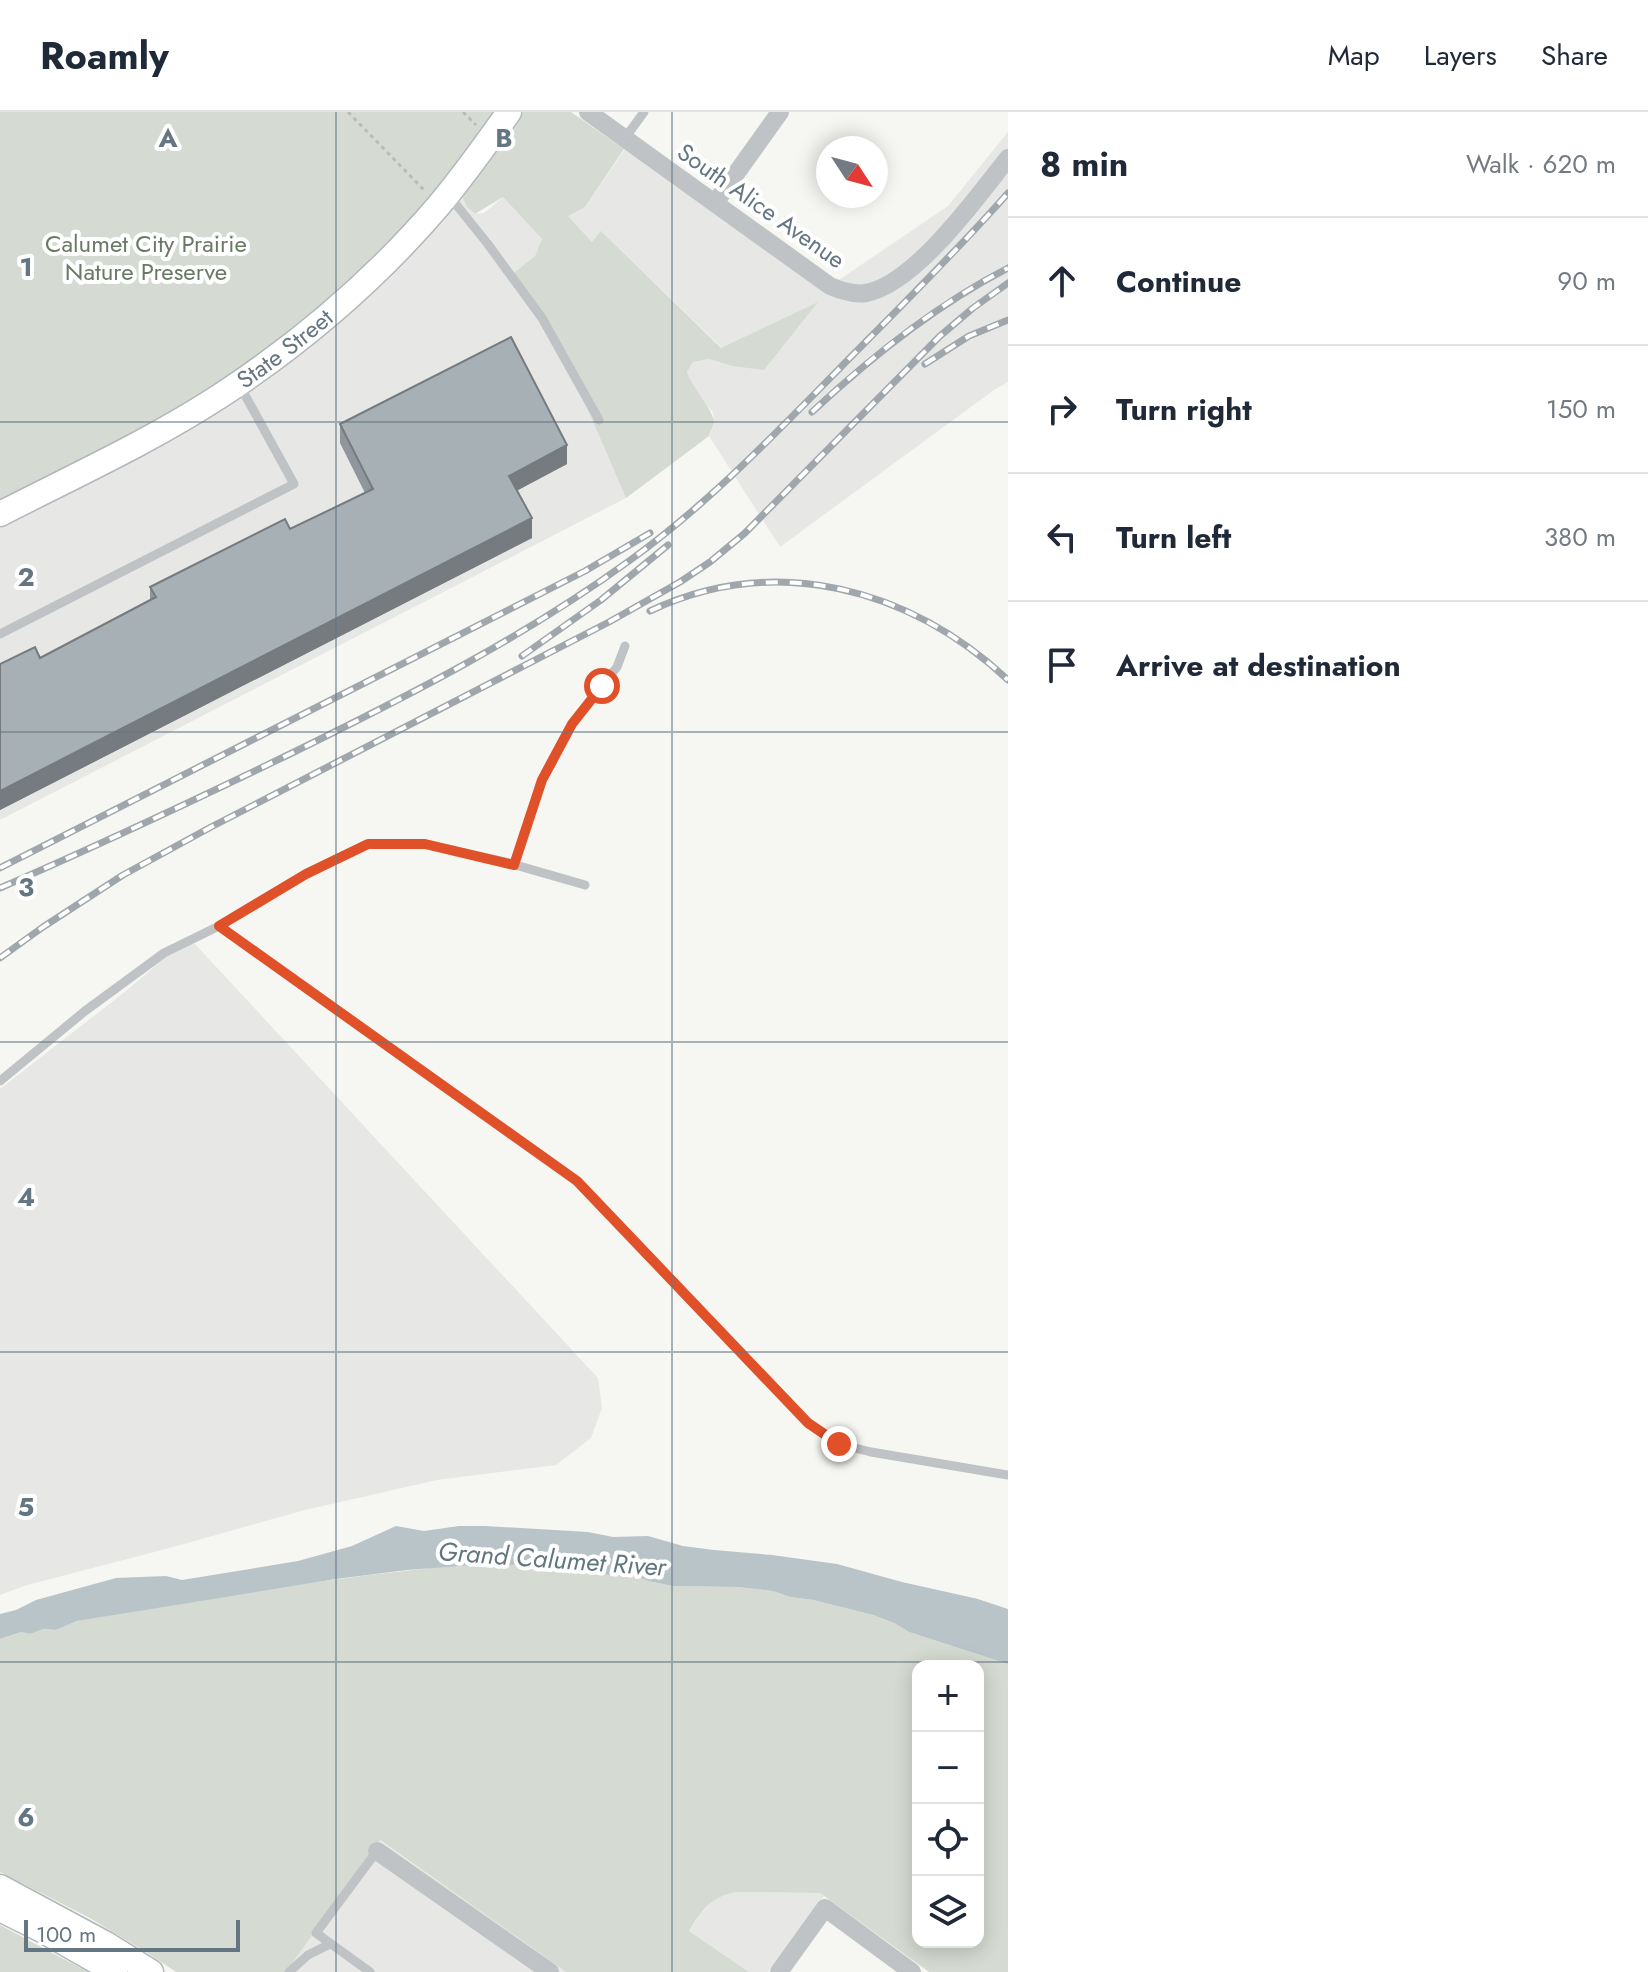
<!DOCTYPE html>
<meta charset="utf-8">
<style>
body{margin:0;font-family:Jost,sans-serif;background:#f2f2f3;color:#1f2937}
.controls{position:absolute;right:24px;bottom:24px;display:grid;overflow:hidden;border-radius:16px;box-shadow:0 4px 20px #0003}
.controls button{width:72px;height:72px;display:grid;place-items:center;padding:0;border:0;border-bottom:2px solid #e0e1e3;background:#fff;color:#1f2937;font:40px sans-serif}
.compass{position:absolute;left:816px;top:24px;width:72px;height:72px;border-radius:50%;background:#fff;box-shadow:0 4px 20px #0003;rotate:126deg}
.scale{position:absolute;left:24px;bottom:20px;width:216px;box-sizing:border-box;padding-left:8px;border:4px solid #657683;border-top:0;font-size:22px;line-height:28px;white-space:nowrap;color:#657683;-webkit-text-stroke:6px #fff;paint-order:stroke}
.stop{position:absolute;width:24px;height:24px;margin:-18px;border:6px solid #e05129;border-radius:50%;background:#fff}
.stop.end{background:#e05129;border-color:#fff;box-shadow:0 2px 8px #0008}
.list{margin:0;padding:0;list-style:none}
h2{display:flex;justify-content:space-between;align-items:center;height:104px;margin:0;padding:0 32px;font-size:34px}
h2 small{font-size:26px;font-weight:400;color:#747a83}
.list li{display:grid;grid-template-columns:52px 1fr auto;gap:24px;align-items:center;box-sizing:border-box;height:128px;padding:0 32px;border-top:2px solid #e0e1e3}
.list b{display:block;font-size:30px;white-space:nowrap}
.list em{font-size:26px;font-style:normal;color:#747a83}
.icon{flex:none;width:44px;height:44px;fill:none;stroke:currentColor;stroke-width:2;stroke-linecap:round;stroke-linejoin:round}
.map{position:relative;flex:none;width:1008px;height:1860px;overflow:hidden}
header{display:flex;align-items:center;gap:48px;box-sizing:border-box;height:112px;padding:0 40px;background:#fff;border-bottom:2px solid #e0e1e3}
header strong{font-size:38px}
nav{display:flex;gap:44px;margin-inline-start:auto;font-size:28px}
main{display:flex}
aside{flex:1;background:#fff}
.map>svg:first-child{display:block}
</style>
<header>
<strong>Roamly</strong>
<nav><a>Map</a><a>Layers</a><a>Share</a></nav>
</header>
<main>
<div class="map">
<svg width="1008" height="1860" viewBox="0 0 1008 1860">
<rect width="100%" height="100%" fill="#f6f6f2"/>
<g fill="#e7e8e6">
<path d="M1008,20V270L994,278L780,435L709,324L714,312L713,300L699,285L689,269L687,260L693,250L709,247L732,254L816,191L722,236L602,120L592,130L567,103L585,95L630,30L830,174L948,94Z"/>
<path d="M462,84L467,95L475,102L484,101L503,85L542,127L535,144L554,220L626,386L0,708V416L127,351Z"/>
<path d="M194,831L598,1266L602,1296L591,1326L556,1353L437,1368L305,1398L166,1437L27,1473L0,1483V977L126,879L166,845Z"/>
<path d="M379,1728L566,1860H286Z"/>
<path d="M736,1780L820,1781L824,1784L768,1860H749L689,1819L701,1801L714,1788L724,1782Z"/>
</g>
<g fill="#d5dbd2" fill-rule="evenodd">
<path d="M0,0H499L484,21L392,131L287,226L171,302L0,394Z"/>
<path d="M523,0H571L624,37L585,95L568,104L592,130L601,119L721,236L818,190L764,258L732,254L709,247L693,250L687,260C692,276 715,300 714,311C714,312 709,323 709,324L626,386L554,220L514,161L535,144L542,127L503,85L475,102L467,95L462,84Z"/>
<path d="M477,1451H500L509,1453C526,1446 558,1456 577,1459C594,1462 610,1462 627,1466L630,1464L639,1465L648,1469L672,1474L738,1475L773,1479L790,1485L813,1488L873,1503L894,1511L909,1520L1008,1552V1860H929L820,1781L736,1780C712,1784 701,1799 689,1819L749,1860H566L380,1728L286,1860H176L146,1840L88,1805L0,1760V1527L21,1520L30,1522L42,1517L56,1518L77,1509C210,1485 343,1464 477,1451ZM918,1554H978V1830H918Z"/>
<path d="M0,1813L88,1860H0Z"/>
</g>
<path fill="#b9c4c9" d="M396,1414L424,1419L459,1414H485L588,1420L613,1425L648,1424L683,1434L714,1438L772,1443L837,1452L902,1470L978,1487L1008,1497V1552L909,1520L894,1511L873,1503L813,1488L790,1485L773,1479L738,1475L672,1474L648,1469L639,1465L630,1464L627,1466C610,1462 593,1462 576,1459C553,1455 528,1448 505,1454L500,1451L407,1458L336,1467L77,1509L56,1518L43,1517L30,1522L21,1520L0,1527V1502L16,1498L36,1488L116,1466L166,1464L182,1468L298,1449L352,1434Z"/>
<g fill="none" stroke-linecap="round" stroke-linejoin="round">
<defs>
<g id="secondary">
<path id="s1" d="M0,402C74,364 151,329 220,284C301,231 377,166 440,92C464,63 487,31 509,0"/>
<path d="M0,1775L106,1832L151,1860"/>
<path d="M0,1797L44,1819L115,1860"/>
</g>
</defs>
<use href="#secondary" stroke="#b1b7bb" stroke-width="27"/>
<g stroke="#b9bcbe" stroke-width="3" stroke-dasharray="4 4" stroke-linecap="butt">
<path d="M348,0L425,79"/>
<path d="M463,0L476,13"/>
</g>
<g stroke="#bfc3c6" stroke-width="9">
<path d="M625,26L644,0"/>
<path d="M450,85L487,131L542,206L599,308"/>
<path d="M0,522L294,372L240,274"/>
<path d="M514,753L542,668L572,612L617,555L625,534"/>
<path d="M219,814L577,1069L808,1311L839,1332L871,1340L1008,1363"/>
<path d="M0,969L85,899L164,841L219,814L306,762L368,732H425L509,751L585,773"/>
<path d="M289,1860L308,1843L330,1832"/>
<path d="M370,1860L316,1821L377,1739"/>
</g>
<g stroke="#bfc3c6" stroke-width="18">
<path d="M588,0L830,174C842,179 854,183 866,181C915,172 977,85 1008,46"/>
<path d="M715,91L780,0"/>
<path d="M377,1739L550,1860"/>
<path d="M779,1860L825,1796L912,1860"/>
</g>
<use href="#secondary" stroke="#fff" stroke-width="24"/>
<defs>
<g id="rail">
<path d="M925,252L969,224L1008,208"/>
<path d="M812,300C872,244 936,193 1008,156"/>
<path d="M650,499C775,440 910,476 1008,568"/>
<path d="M522,544L601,488L668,433"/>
<path d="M0,756L585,459L650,421"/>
<path d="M0,776C99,733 197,687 294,640C410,583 524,525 629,449C707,393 773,324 840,256C897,198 955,141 1008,81"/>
<path d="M0,846L43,815L123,763L211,715L609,510L680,470L710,450L745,421L940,224L973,196L1008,171"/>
</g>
</defs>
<use href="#rail" stroke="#a0a7ac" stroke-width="7"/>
<use href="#rail" stroke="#fff" stroke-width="4" stroke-dasharray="12" stroke-linecap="butt"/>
</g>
<path fill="#90979c" d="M340,312L567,352L517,378L532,426L0,698V552L40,546L150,488V475L290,417L365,381L340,331Z"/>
<g fill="#757b7f">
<path d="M567,333V352L509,383V364Z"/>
<path d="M532,406V426L0,698V679Z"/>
</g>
<path fill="#a7b0b5" stroke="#757b7f" stroke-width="2" d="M511,225L567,333L509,364L532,406L0,679V552L35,535L40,546L156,485L150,475L285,407L290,417L373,377L340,312Z"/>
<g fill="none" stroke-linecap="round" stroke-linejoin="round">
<path stroke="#e05129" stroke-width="10" d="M602,574L572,612L542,668L514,753L425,732H368L306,762L219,814L577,1069L808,1311L839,1332"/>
</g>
<path fill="none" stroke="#657683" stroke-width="2" stroke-opacity="0.55" d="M336,0V1860M672,0V1860M0,310H1008M0,620H1008M0,930H1008M0,1240H1008M0,1550H1008"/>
<g text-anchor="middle" stroke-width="8" stroke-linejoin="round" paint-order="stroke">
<g font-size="24" fill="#657683" stroke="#fff">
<text transform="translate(761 94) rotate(35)" y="8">South Alice Avenue</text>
<text dy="8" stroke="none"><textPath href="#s1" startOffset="330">State Street</textPath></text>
</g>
<g font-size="24" fill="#697a64" stroke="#fff">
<text x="146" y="140">Calumet City Prairie<tspan x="146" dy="28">Nature Preserve</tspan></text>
</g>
<g font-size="26" font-style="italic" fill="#61777f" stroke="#fff">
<text transform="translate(552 1447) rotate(4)" y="9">Grand Calumet River</text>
</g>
</g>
<g font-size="26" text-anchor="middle" font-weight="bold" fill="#657683" stroke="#fff" stroke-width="8" stroke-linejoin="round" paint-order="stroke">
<text x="168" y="35">A</text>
<text x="504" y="35">B</text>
<text x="26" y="164">1</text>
<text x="26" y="474">2</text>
<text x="26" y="784">3</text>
<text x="26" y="1094">4</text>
<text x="26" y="1404">5</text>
<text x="26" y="1714">6</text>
</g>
</svg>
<div class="controls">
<button>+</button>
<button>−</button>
<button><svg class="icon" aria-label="locate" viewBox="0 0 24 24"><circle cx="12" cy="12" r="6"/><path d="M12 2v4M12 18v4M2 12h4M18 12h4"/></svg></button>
<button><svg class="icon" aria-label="layers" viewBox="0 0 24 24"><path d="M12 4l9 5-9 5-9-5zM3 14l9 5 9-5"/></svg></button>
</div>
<svg class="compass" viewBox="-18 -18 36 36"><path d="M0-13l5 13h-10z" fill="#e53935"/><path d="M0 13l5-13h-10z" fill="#747a83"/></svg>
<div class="scale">100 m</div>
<div class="stop" style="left:602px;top:574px"></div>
<div class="stop end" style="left:839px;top:1332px"></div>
</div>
<aside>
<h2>8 min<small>Walk · 620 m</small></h2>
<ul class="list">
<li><svg class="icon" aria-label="ahead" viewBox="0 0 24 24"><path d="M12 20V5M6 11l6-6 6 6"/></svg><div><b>Continue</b></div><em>90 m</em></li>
<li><svg class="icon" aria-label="right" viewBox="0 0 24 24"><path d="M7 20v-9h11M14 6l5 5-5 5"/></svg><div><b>Turn right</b></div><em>150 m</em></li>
<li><svg class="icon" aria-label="left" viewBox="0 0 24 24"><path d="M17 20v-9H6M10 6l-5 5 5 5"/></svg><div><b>Turn left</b></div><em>380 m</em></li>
<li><svg class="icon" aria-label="arrive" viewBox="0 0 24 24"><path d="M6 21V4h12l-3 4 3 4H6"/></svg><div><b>Arrive at destination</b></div></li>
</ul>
</aside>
</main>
